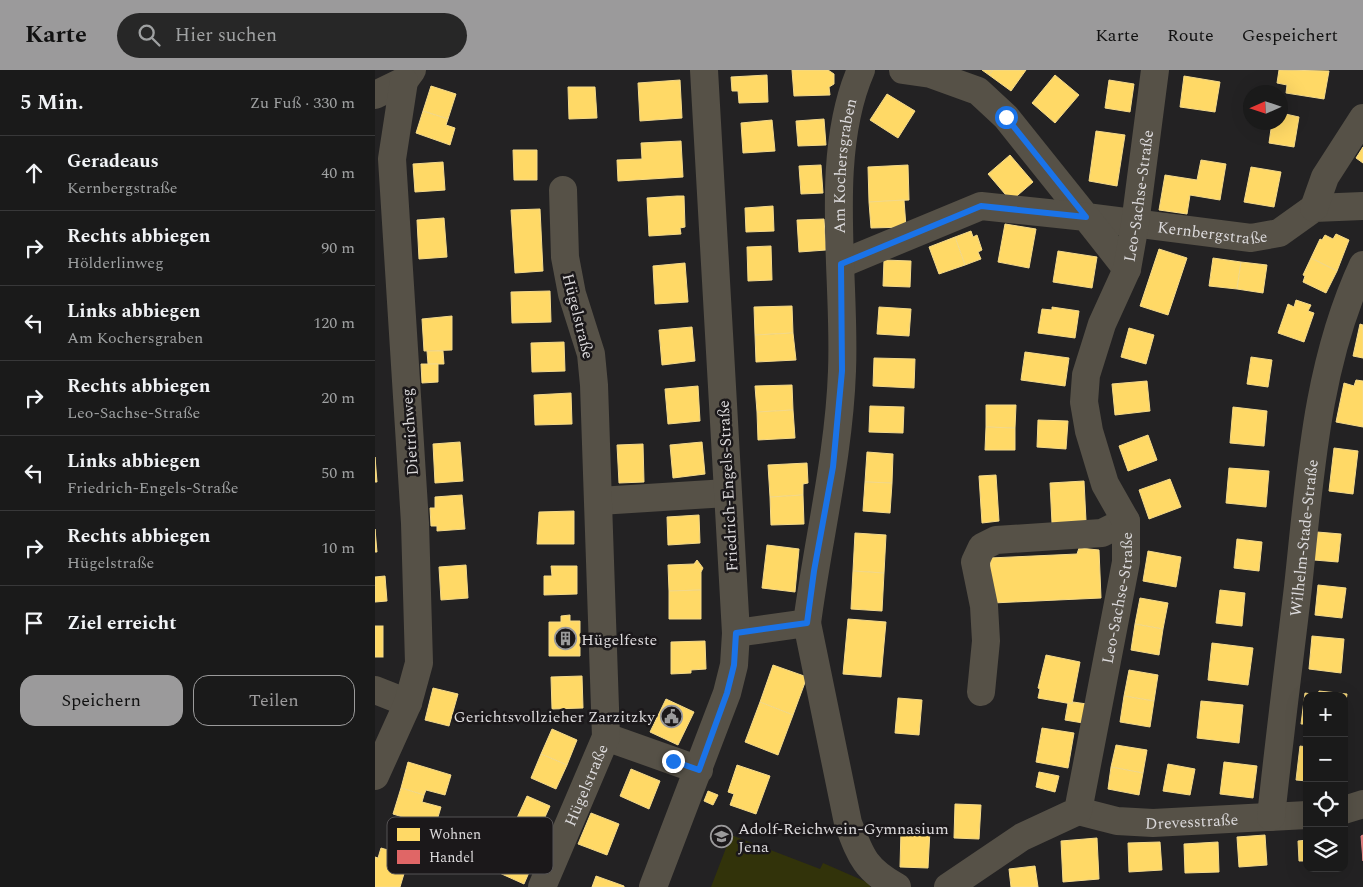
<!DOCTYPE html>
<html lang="de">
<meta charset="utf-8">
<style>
body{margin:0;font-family:Spectral,serif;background:#272727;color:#f1f3f6}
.controls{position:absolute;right:15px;bottom:15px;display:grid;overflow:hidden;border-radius:10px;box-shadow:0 5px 20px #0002}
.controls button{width:45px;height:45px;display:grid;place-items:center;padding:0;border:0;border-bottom:1px solid #383839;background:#1a1a1a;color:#f1f3f6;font:25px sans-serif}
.compass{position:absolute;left:868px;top:15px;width:45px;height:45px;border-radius:50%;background:#1a1a1a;box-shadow:0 5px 20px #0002;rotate:267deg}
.stop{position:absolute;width:15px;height:15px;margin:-11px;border:4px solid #1a73e8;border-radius:50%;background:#fff}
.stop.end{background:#1a73e8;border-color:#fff;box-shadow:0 1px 5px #0008}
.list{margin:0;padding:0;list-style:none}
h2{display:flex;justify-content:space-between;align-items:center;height:65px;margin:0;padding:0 20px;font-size:21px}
h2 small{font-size:16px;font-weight:400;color:#9fa1a2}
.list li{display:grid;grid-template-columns:32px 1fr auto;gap:15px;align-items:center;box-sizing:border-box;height:75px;padding:0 20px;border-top:1px solid #383839}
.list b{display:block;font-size:19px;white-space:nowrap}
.list p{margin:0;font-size:16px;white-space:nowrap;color:#9fa1a2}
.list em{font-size:16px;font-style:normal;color:#9fa1a2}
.actions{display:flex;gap:10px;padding:15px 20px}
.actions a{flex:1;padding:11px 0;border:1px solid #9b9a9b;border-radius:15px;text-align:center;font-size:18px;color:#9b9a9b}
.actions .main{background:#9b9a9b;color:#111}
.icon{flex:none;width:28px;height:28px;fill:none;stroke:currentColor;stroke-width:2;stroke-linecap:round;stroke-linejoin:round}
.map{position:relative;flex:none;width:988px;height:817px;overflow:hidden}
header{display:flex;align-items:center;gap:30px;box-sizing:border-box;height:70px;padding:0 25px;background:#9b9a9b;color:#111}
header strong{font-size:24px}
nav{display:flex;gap:28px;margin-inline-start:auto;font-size:18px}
.search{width:350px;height:45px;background:#272727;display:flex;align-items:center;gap:12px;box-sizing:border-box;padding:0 18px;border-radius:28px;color:#9fa1a2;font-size:19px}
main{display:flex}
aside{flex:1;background:#1a1a1a}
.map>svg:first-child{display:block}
</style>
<header>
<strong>Karte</strong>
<div class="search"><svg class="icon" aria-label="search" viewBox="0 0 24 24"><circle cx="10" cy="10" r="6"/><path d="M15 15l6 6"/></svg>Hier suchen</div>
<nav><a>Karte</a><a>Route</a><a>Gespeichert</a></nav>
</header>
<main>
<aside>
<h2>5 Min.<small>Zu Fuß · 330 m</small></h2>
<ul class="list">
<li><svg class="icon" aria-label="ahead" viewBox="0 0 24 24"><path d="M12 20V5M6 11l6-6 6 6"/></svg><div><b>Geradeaus</b><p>Kernbergstraße</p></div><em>40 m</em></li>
<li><svg class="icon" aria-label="right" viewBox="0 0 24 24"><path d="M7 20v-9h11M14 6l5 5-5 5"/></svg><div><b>Rechts abbiegen</b><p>Hölderlinweg</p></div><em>90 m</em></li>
<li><svg class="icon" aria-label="left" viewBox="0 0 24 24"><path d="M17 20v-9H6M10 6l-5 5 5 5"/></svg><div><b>Links abbiegen</b><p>Am Kochersgraben</p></div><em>120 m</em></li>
<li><svg class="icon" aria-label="right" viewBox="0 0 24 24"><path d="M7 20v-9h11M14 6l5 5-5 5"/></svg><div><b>Rechts abbiegen</b><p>Leo-Sachse-Straße</p></div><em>20 m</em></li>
<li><svg class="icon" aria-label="left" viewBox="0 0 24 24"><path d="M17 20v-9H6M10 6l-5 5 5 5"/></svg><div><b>Links abbiegen</b><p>Friedrich-Engels-Straße</p></div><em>50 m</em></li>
<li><svg class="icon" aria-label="right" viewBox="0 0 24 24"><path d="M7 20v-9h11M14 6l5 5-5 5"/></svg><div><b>Rechts abbiegen</b><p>Hügelstraße</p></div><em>10 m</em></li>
<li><svg class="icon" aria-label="arrive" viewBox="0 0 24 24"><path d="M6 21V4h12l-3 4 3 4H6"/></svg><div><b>Ziel erreicht</b></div></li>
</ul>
<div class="actions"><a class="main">Speichern</a><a>Teilen</a></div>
</aside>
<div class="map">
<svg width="988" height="817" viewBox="0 0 988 817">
<rect width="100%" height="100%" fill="#232223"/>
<path fill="#32330a" d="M356,765L445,799L448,793L496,814L495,817H336Z"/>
<g fill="#ffd966" stroke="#f4d989">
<path d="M417,0H453L459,4V14L454,17L455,25L419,26Z"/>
<path d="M607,0H618L614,5Z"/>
<path d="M618,0H651L636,21L614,5Z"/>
<path d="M904,0L954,1L949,29L911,23L912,15L902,13Z"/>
<path d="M392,5L393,32L364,33L363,21H357L356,7Z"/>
<path d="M680,5L704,25L680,53L657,33Z"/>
<path d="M809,6L845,12L840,42L805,37Z"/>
<path d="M305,10L307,48L265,51L263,13Z"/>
<path d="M734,10L759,14L755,42L730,38Z"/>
<path d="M56,16L81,24L73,49L48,41Z"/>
<path d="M193,17H220L222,48L194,49Z"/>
<path d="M512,24L540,41L523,68L495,50Z"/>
<path d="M48,41L73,49L71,55L80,58L75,75L41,63Z"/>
<path d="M906,43L924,47L919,77L894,73L897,52H906Z"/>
<path d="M449,49L451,75L423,76L421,51Z"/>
<path d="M397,50L400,81L368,83L366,53Z"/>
<path d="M721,61L750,65L742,116L714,111Z"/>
<path d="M306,71L308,107L243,111L242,90L267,89L266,73Z"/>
<path d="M988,77V93L981,88Z"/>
<path d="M138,80H162V110H139Z"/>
<path d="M635,85L658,112L636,131L613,104Z"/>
<path d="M826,90L851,94L845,130L815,125L812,144L784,140L790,105L822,110Z"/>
<path d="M68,92L70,120L40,122L38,94Z"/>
<path d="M446,95L448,123L426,124L424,96Z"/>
<path d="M533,95L534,130L494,132L493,97Z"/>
<path d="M876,97L906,102L899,137L869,132Z"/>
<path d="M302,126H309L310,157L305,158L306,164L274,166L272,128Z"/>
<path d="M529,130L531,157L496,158L494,132Z"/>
<path d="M398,136L399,161L371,162L370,138Z"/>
<path d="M165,139L168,201L140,203L136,140Z"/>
<path d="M69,148L72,187L44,189L42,150Z"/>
<path d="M449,149L451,180L424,182L422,150Z"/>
<path d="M630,154L661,159L654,198L623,192Z"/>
<path d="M596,161L598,167L602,165L607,180L603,182L606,189L590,195L580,167Z"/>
<path d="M961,164L974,170L962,201L936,188L945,169L947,170L950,165L958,169Z"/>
<path d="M580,167L590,195L564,204L554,177Z"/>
<path d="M396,176L397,210L373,211L372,177Z"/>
<path d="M784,179L812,188L793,245L765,236Z"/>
<path d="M683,181L722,187L717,218L678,212Z"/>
<path d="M838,188L866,192L862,219L834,216Z"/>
<path d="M936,188L962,201L951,223L928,212L930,206L928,205Z"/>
<path d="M509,190L536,191L535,217L508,216Z"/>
<path d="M866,192L892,195L888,223L862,219Z"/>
<path d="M310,193L313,232L280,234L278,196Z"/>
<path d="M175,221L176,252L137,253L136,222Z"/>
<path d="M921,230L936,235L933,241L939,243L929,272L903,263L913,234L919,237Z"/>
<path d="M417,236L418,263L380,265L379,237Z"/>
<path d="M504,237L536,239L534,266L502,264Z"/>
<path d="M677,237L704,241L700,268L663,263L667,239L677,240Z"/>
<path d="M77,246V280L49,281L47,249Z"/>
<path d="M985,254L988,255V288L978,286Z"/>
<path d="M317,257L320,291L287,295L284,260Z"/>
<path d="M754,258L779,265L771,294L746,287Z"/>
<path d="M418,263L421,290L381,292L380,265Z"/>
<path d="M189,272L190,301L157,302L156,273Z"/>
<path d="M52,281H68L69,294H53Z"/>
<path d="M650,282L694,288L690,316L646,310Z"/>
<path d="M876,287L897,290L893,317L872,314Z"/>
<path d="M499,288L540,289L539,318L498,316Z"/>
<path d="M46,294H63V312L47,313Z"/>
<path d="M981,310L988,311V357L961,352L969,313L979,316Z"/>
<path d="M772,311L775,341L740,345L737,314Z"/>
<path d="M417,315L418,340L382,342L380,316Z"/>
<path d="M323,316L325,351L293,354L290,319Z"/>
<path d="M196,323L197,354L160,355L159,325Z"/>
<path d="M611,335H641L640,358L611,357Z"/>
<path d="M495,336L529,337L528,363L494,362Z"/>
<path d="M858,337L892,341L889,376L855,373Z"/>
<path d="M418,340L420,368L383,370L382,342Z"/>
<path d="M663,350L693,351L691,379L662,377Z"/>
<path d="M611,357L640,358V380H610Z"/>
<path d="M773,365L782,390L753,401L744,376Z"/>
<path d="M85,372L88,411L60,413L58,374Z"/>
<path d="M327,372L330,404L298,408L295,375Z"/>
<path d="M268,374L269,412L244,413L242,375Z"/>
<path d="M959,378L983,381L978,424L954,421Z"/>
<path d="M492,382L518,384L517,413L490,412Z"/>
<path d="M0,387L2,412H0Z"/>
<path d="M432,393L433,413L428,414V425L395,427L393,395Z"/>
<path d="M854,398L894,401L891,437L851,433Z"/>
<path d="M621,405L624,451L607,453L604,406Z"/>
<path d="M795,409L806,437L774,449L764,420Z"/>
<path d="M709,411L711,451L677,453L675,413Z"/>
<path d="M490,412L517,413L515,443L488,441Z"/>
<path d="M87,425L90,459L62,461V456H56L55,438H60V427Z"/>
<path d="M428,425L429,454L396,455L395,427Z"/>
<path d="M199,441V474H162L164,442Z"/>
<path d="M324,445L325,473L293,475L292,447Z"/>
<path d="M0,459L2,482H0Z"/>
<path d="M942,462L966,464L963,492L939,490Z"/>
<path d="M480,463L511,465L509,503L478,501Z"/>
<path d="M862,469L887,472L884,501L859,498Z"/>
<path d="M392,475L424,479L420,522L387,518Z"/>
<path d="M704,478L724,480L726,528L617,533L615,488L702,484Z"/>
<path d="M773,481L806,487L801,517L768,511Z"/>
<path d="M322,490L328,498L326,502V520L294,521L293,495L319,494Z"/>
<path d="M91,495L93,528L66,530L64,497Z"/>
<path d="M176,496H202V524L169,525V506H177Z"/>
<path d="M478,501L509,503L507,541L476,539Z"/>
<path d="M10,506L12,531L0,532V507Z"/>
<path d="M943,515L971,518L967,548L940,545Z"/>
<path d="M326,520V549H294V521Z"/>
<path d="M845,520L870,523L867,556L841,553Z"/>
<path d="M765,528L793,533L788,559L760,554Z"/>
<path d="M195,545V551H205V586H174V552H186V546Z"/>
<path d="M473,549L511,552L506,607L468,604Z"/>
<path d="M760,554L788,559L784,585L756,580Z"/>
<rect x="0" y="556" width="8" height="31"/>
<path d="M937,566L969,569L966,603L934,599Z"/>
<path d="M330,571L331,599L316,600V603L296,604V572Z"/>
<path d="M837,573L878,578L873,615L833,610Z"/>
<path d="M671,585L705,592L697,634L663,628L665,619L663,618Z"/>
<path d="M398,595L432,607L418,645L385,632Z"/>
<path d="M754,600L783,605L779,631L749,626Z"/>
<path d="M207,606L208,638L177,639L176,607Z"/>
<path d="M58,618L83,624L74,656L50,650Z"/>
<path d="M944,621L972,624L969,646V626H932V654H926L930,623L943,625Z"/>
<path d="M749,626L779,631L775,657L745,652Z"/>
<path d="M523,628L547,630L544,665L520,663Z"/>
<path d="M291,629L319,642L303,675L275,662Z"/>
<path d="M826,631L868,635L864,673L822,668Z"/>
<path d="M385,632L418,645L403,685L370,672Z"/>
<path d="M698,632L712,634L708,653L690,650L693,633L697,634Z"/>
<path d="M667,658L699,663L693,698L661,692Z"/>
<path d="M177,659L202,670L192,695L166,684Z"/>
<path d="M741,675L772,680L768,703L736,697Z"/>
<path d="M925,676L932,677V711L921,710Z"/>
<path d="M166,684L192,695L181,719L156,708Z"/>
<path d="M33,692L76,705L70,725L51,720L49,725L26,718Z"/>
<path d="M849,692L882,696L878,728L845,724Z"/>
<path d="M793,694L820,699L815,725L788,721Z"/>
<path d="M362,695L395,706L381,744L355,735L359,724L353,722Z"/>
<path d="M736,697L768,703L764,725L733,719Z"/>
<path d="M256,699L285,711L274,739L245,726Z"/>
<path d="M664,702L684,706L680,722L661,717Z"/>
<path d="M26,718L49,725L47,732L66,737L60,757L18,744Z"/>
<path d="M333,721L343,725L338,735L329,731Z"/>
<path d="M152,726L175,736L160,769L137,759Z"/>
<path d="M580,734L606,735L604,769L579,768Z"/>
<path d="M216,743L244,754L232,785L203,774Z"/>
<path d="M526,759L555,760L553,798L525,797Z"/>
<path d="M890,765L892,795L864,797L862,767Z"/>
<path d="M722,768L724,809L688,812L686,771Z"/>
<path d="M932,770V791H924L923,771Z"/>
<path d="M134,771L162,784L149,814L120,801Z"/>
<path d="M785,772L787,800L754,802L753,773Z"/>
<path d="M843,772L844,802L810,803L809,774Z"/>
<path d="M6,778L30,785L27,795L31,797L25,817H0V787L3,788Z"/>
<path d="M660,796L663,817H636L634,799Z"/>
<path d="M221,806L249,816V817H217Z"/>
</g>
<path fill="#e06666" stroke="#df8989" d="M988,765V791L986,766Z"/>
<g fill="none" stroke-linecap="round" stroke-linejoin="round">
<g stroke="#565147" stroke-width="28">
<path id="s1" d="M528,0L556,4L603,21L631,47L711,147L876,168L904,163L939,138L988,136"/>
<path d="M0,25L29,11L37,0"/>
<path d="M939,138L950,107L988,48"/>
<path d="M466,194L606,136L711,147L752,199"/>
<path d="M224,431L352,423"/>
<path id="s2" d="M432,553C443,469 464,386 467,301C471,207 448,87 486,0"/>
<path d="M361,563L432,553L473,753C486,787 490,799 522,817"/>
<path d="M0,620L33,633"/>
<path d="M606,622L611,571L609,536L600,492L607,477L621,470L727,463L751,451"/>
<path d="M231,667L324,700"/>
<path d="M0,706L33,633L44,593L40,453L17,89L29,11"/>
<path d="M969,740L988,734"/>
<path id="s3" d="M703,741L742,751L778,753L932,745"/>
<path id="s4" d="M896,747C904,670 914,593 923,517C935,407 941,296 988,195"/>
<path id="s5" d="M167,817L231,667L219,315L216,284L197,224L190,187L188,120"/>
<path d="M278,817L352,623L359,595L361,563L329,0"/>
<path id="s6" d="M573,817L647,767L703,741L751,492V451L730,414L714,361L709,332L711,305L727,254L752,199L760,154L780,0"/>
</g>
</g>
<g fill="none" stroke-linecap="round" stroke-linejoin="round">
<path stroke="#1a73e8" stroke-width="6" d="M298,691L324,700L352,623L359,595L361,563L432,553L439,501L458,397L467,301L466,194L606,136L711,147L631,47"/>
</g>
<defs>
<symbol id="building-ring" viewBox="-11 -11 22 22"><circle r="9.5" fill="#1b181a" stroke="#9b9a9b" stroke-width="1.5"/><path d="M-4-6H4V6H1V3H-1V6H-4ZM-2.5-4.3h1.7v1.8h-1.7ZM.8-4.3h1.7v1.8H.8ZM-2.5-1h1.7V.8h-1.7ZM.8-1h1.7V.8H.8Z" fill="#9b9a9b"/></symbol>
<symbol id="civic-ring" viewBox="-11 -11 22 22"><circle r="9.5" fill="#1b181a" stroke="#9b9a9b" stroke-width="1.5"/><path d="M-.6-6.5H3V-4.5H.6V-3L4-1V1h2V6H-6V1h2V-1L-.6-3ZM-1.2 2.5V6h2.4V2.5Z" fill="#9b9a9b"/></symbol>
<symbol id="school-ring" viewBox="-11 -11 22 22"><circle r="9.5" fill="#1b181a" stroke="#9b9a9b" stroke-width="1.5"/><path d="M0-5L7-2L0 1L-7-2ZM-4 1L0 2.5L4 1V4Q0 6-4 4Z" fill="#9b9a9b"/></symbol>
</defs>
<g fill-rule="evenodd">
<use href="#building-ring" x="178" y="556" width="25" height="25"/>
<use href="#civic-ring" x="284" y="634" width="25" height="25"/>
<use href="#school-ring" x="334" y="754" width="25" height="25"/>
</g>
<g text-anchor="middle" stroke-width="5" stroke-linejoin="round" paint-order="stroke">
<g font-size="16" fill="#dcdadc" stroke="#1b181a">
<text dy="6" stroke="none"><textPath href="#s2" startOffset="460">Am Kochersgraben</textPath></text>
<text dy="6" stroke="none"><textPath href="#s6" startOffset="788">Leo-Sachse-Straße</textPath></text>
<text dy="6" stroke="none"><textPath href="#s1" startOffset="372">Kernbergstraße</textPath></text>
<text transform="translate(204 246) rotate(76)" y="6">Hügelstraße</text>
<text transform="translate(34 362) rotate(-94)" y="6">Dietrichweg</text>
<text transform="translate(352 416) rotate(-93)" y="6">Friedrich-Engels-Straße</text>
<text dy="6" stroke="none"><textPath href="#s4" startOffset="281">Wilhelm-Stade-Straße</textPath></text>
<text dy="6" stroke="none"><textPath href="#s6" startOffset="368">Leo-Sachse-Straße</textPath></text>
<text dy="6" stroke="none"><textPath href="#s5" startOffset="111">Hügelstraße</textPath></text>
<text dy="6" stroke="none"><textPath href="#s3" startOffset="115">Drevesstraße</textPath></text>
</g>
<g font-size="16" fill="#dcdadc" stroke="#1b181a" text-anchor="start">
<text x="206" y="575">Hügelfeste</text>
<text x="280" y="652" text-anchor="end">Gerichtsvollzieher Zarzitzky</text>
<text x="363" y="764">Adolf-Reichwein-Gymnasium<tspan x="363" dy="18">Jena</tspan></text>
</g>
</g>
<rect x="12" y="747" width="166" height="57" rx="8" fill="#1b181a" stroke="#555254" stroke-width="1"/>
<rect x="22" y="758" width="23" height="13" fill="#ffd966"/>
<rect x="22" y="780" width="23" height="14" fill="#e06666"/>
<g font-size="14" fill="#dcdadc">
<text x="54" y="769">Wohnen</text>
<text x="54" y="792">Handel</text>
</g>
</svg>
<div class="controls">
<button>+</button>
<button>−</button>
<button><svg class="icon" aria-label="locate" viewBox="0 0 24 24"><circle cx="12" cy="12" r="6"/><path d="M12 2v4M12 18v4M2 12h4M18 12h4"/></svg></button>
<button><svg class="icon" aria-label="layers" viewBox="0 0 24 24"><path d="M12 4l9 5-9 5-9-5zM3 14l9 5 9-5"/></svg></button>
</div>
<svg class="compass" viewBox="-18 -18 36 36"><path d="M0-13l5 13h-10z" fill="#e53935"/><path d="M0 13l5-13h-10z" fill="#9fa1a2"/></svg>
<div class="stop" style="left:631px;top:47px"></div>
<div class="stop end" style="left:298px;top:691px"></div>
</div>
</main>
